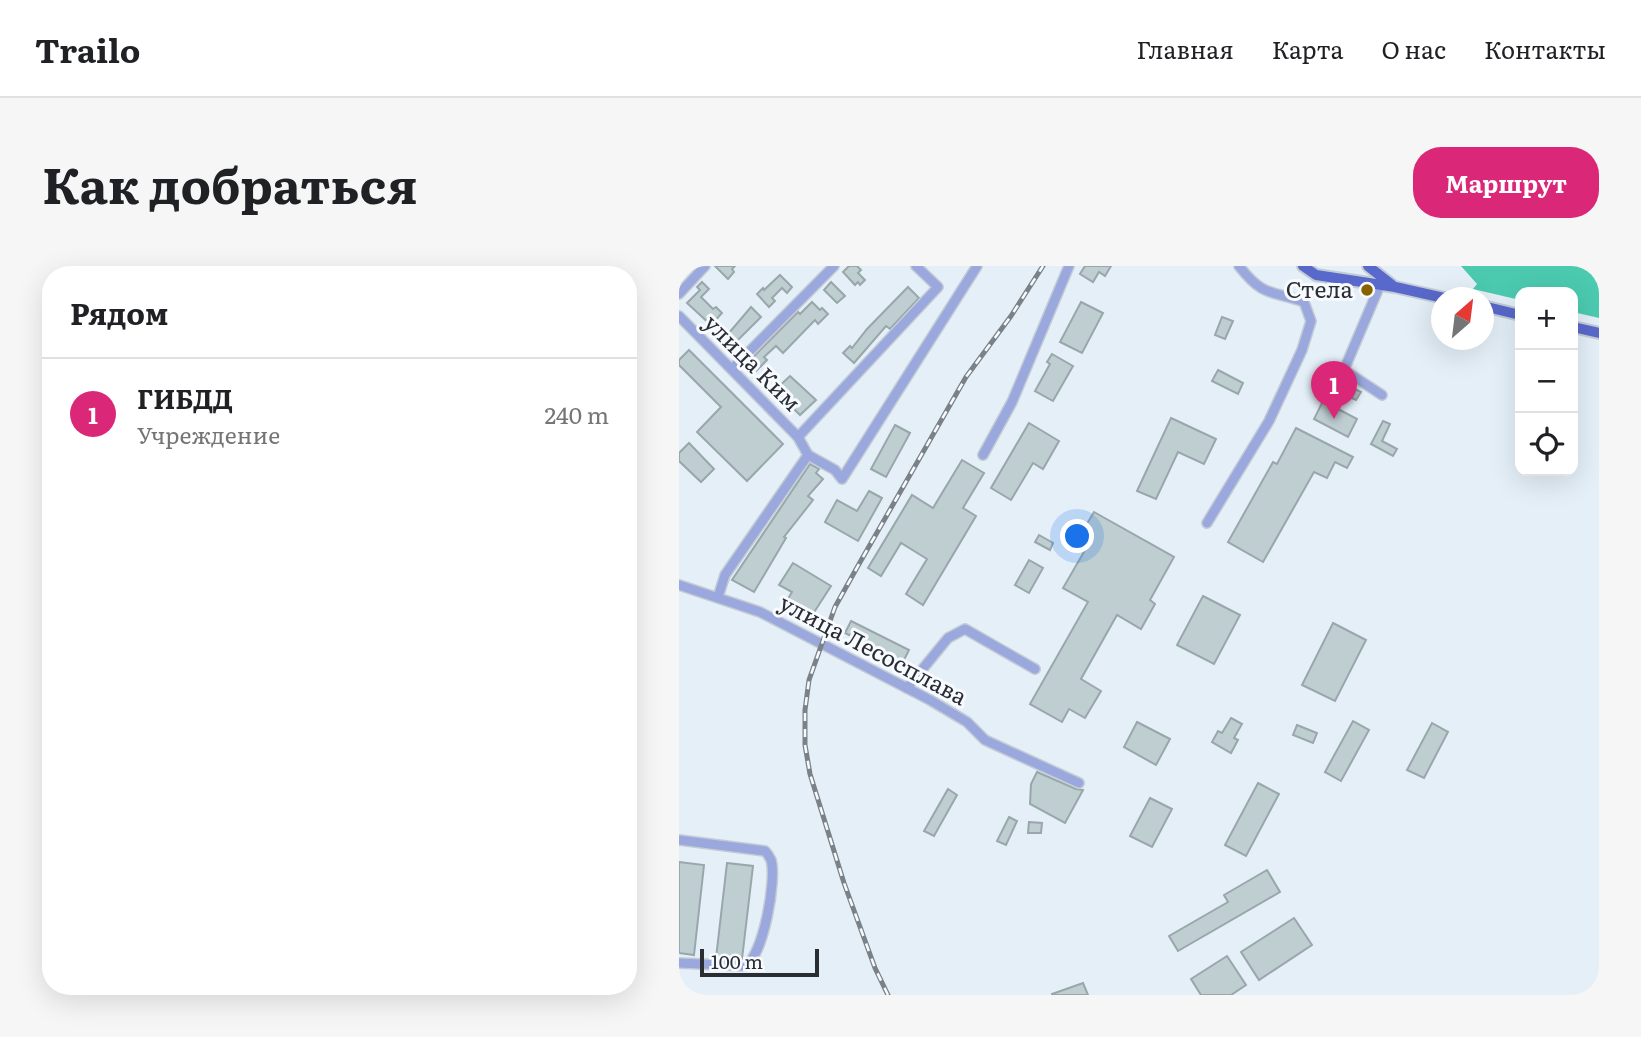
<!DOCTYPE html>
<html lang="ru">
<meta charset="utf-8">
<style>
body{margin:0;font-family:Literata,serif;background:#f6f6f6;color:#202124}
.controls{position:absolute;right:21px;top:21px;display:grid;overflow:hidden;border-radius:14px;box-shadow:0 7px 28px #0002}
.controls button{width:63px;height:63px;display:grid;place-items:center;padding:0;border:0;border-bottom:2px solid #e0e0e0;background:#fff;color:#202124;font:35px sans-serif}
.compass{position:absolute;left:752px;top:21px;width:63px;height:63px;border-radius:50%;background:#fff;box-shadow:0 7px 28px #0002;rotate:28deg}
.scale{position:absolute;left:21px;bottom:18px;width:119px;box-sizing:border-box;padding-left:7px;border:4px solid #2a2e32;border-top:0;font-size:19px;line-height:24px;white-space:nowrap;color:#2a2e32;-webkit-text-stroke:5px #f7fbff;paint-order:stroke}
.you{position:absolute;left:399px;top:271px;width:24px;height:24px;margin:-18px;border:5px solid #fff;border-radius:50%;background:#1a73e8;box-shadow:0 0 0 10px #1a73e833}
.badge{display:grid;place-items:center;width:46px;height:46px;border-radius:50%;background:#db2777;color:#fff;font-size:23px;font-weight:700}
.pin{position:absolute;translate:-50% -58px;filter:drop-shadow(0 2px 4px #0008)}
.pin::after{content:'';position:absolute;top:37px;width:24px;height:21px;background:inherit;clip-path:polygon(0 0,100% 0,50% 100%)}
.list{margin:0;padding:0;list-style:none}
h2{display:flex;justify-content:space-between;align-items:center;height:91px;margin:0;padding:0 28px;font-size:30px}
h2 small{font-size:23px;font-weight:400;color:#757577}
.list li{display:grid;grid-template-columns:46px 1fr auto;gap:21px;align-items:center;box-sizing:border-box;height:112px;padding:0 28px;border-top:2px solid #e0e0e0}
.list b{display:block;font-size:26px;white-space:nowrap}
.list p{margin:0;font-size:23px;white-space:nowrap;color:#757577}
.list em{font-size:23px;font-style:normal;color:#757577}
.icon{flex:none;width:38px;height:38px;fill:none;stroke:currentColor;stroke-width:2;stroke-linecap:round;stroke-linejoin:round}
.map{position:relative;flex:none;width:920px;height:729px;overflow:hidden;border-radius:28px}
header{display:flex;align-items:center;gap:42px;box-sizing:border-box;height:98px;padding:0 35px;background:#fff;border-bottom:2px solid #e0e0e0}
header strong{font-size:33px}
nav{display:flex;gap:38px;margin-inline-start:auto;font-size:24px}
.intro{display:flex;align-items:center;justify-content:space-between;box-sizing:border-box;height:168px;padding:0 42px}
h1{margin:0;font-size:49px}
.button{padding:18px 32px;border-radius:28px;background:#db2777;color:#fff;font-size:24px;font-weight:700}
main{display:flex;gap:42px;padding:0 42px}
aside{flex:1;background:#fff;border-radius:28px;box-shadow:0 7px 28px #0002}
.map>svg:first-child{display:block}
</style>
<header>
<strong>Trailo</strong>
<nav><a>Главная</a><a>Карта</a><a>О нас</a><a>Контакты</a></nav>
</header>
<div class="intro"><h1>Как добраться</h1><a class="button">Маршрут</a></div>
<main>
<aside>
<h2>Рядом<small></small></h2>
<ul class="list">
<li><span class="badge">1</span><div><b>ГИБДД</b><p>Учреждение</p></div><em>240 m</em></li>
</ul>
</aside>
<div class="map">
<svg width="920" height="729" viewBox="0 0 920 729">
<rect width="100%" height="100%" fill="#e4eff8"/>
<path fill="#4bcab0" d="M782,0H920V52L894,46V26H841V34L794,23L798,18Z"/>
<g fill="#bfced1" stroke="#98a7a9" stroke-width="2">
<path d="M36,0H56L53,3L55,6L49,13Z"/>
<path d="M170,0H178L182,4L179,7L186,14L181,19L179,16L176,19L164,6Z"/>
<path d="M406,0H432L426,10L420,6L414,16L401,8Z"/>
<path d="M101,9L113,21L108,27L103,22L93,32L96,35L90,41L78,28L84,22L85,24Z"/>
<path d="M23,16L30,23L22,31L34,43L37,41L43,47L32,59L8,37L21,24L18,21Z"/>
<path d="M152,16L166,30L158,37L145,24Z"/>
<path d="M229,21L240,32L211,63L207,60L175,97L164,87L171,80L173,82L188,63Z"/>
<path d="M133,36L141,44L143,42L149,48L139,58L136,54L104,87L97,80L85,91L88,94L77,105L69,96L119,46L121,48Z"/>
<path d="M402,36L424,47L403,87L381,76Z"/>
<path d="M72,41L82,51L52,81L44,74Z"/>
<path d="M543,51L554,55L546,73L536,69Z"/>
<path d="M10,84L104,178L68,215L18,166L42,141L0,99V94Z"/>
<path d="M373,88L394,100L374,135L356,125L371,98L368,96Z"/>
<path d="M539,104L564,117L559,128L533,115Z"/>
<path d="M111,110L137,134L121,149L96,124Z"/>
<path d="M661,116L682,126L677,134L657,125Z"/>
<path d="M644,135L678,153L669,171L635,153Z"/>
<path d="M492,152L537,173L525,198L499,186L477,233L458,225Z"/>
<path d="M704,155L711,158L703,175L718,183L714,190L692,178Z"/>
<path d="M350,157L380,175L364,203L354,197L332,234L312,222Z"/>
<path d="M216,159L231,167L207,211L192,203Z"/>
<path d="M617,162L674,191L668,202L656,196L648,212L635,206L584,296L549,276L594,196L598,198Z"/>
<path d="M10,177L35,203L22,216L0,195V187Z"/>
<path d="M283,194L305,207L284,242L297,250L244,339L227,328L248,293L222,277L202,310L189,302L233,229L254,242Z"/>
<path d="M131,198L140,203L137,207L144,213L129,230L134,234L105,271L107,272L75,326L53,314Z"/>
<path d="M190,225L203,232L179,275L146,256L158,234L178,245Z"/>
<path d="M415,246L495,291L471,334L476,338L462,363L438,349L402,413L422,425L406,452L390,443L383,456L351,438L409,336L384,322L413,272L403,266Z"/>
<path d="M360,269L374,277L371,284L356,276Z"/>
<path d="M350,294L364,302L350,327L336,319Z"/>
<path d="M114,297L152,320L132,351L107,336L113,326L100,319Z"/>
<path d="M524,330L561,349L535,398L498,379Z"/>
<path d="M172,355L230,384L224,396L166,367Z"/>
<path d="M654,357L687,374L656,435L623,419Z"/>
<path d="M552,452L563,458L555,472L559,474L552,487L533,476L539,465L543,467Z"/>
<path d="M674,455L690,464L662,515L646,506Z"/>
<path d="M458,456L491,473L477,499L445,481Z"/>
<path d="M753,457L769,466L745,512L728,504Z"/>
<path d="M618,459L638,467L634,477L614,469Z"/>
<path d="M358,506L397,523L404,524L386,557L351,538L352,518Z"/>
<path d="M579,517L600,528L567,590L546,579Z"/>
<path d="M269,523L278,529L255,570L245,565Z"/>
<path d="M471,532L493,543L473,581L451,570Z"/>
<path d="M330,551L338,555L327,579L318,575Z"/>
<path d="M350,556L363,557L362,567H349Z"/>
<path d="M0,596L25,599L15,689L0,687Z"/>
<path d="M48,597L74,600L63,693L37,692Z"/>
<path d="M588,604L601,626L499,685L490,670L549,636L545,629Z"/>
<path d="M615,652L633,679L580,714L562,686Z"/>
<path d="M548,690L567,719L552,729H522L512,713Z"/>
<path d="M404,717L409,729H373V728Z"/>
</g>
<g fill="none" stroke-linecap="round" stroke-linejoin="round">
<defs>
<g id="minor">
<path d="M701,19L665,104L703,129"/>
<path d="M0,28L26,0"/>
<path d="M0,50L119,171L129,189L46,309L39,331"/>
<path d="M53,103L155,0"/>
<path d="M119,171L259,21L237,0"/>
<path d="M129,189L156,204L163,213L298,0"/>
<path d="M304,189L333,136L390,0"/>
<path d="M528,257L590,155L623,84L632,55L625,36C592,24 585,32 560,0"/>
<path d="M0,319L81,346L251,434L288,456L306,474L400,517"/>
<path d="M228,422L269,372L286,363L356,403"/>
<path d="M0,574L86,585C88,587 91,592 92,594C98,614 84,691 66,700L0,697"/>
</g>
<g id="major">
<path d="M624,0L637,9L716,21L765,32"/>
<path d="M689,0L713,19"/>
<path d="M804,40L841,49"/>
<path d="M894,61L920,67"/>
</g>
</defs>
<use href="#minor" stroke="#c3ccd4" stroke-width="12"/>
<use href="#major" stroke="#c3ccd4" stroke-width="14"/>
<use href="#minor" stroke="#9aa8de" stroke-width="9"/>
<use href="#major" stroke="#5969cb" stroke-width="10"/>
<defs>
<path id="rail" d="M209,729L196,702L165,617L131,508L126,479V444L130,414L156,341L180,298L287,111L332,50L364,0"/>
</defs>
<use href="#rail" stroke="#7a8187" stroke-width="5"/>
<use href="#rail" stroke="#f7fbff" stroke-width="2.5" stroke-dasharray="8" stroke-linecap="butt"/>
</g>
<circle fill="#896200" stroke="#f7fbff" stroke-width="2.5" cx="688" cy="24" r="7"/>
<g text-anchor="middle" stroke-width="6" stroke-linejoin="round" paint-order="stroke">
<g font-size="23" fill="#2a2e32" stroke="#f7fbff" text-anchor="end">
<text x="674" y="32">Стела</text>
</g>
<g font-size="23" fill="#2a2e32" stroke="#f7fbff">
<text transform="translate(73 97) rotate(45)" y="8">улица Ким</text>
<text transform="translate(194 384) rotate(28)" y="8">улица Лесосплава</text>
</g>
</g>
</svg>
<div class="controls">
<button>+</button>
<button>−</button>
<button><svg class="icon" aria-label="locate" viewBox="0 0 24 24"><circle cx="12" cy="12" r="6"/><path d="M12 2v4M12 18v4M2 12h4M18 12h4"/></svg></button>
</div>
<svg class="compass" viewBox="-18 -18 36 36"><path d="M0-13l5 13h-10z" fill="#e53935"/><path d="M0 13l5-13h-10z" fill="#757577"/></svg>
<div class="scale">100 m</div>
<div class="you"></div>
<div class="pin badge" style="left:655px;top:153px">1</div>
</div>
</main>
